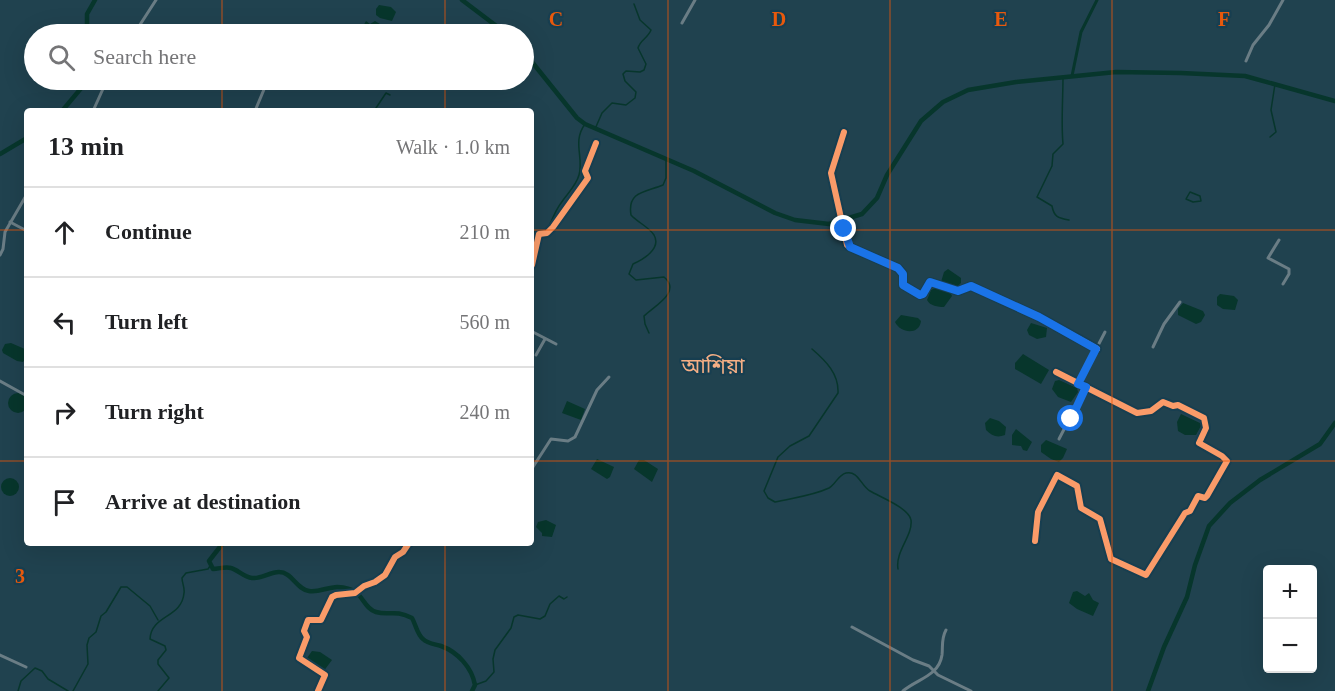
<!DOCTYPE html>
<meta charset="utf-8">
<style>
body{margin:0;font-family:"Times New Roman","Noto Sans Bengali",serif;background:#f2f2f2;color:#202124}
.controls{position:absolute;right:18px;bottom:18px;display:grid;overflow:hidden;border-radius:6px;box-shadow:0 6px 24px #0002}
.controls button{width:54px;height:54px;display:grid;place-items:center;padding:0;border:0;border-bottom:2px solid #e0e0e0;background:#fff;color:#202124;font:30px sans-serif}
.stop{position:absolute;width:18px;height:18px;margin:-14px;border:4px solid #1a73e8;border-radius:50%;background:#fff}
.stop.end{background:#1a73e8;border-color:#fff;box-shadow:0 2px 6px #0008}
.list{margin:0;padding:0;list-style:none}
h2{display:flex;justify-content:space-between;align-items:center;height:78px;margin:0;padding:0 24px;font-size:26px}
h2 small{font-size:20px;font-weight:400;color:#757577}
.list li{display:grid;grid-template-columns:39px 1fr auto;gap:18px;align-items:center;box-sizing:border-box;height:90px;padding:0 24px;border-top:2px solid #e0e0e0}
.list b{display:block;font-size:22px;white-space:nowrap}
.list em{font-size:20px;font-style:normal;color:#757577}
.icon{flex:none;width:33px;height:33px;fill:none;stroke:currentColor;stroke-width:2;stroke-linecap:round;stroke-linejoin:round}
.map{position:relative;flex:none;width:1335px;height:691px;overflow:hidden}
.search{position:absolute;background:#fff;box-shadow:0 6px 24px #0002;left:24px;top:24px;width:510px;height:66px;display:flex;align-items:center;gap:15px;box-sizing:border-box;padding:0 21px;border-radius:33px;color:#757577;font-size:22px}
.panel{position:absolute;background:#fff;box-shadow:0 6px 24px #0002;left:24px;top:108px;width:510px;height:438px;border-radius:6px}
.map>svg:first-child{display:block}
</style>
<div class="map">
<svg width="1335" height="691" viewBox="0 0 1335 691">
<rect width="100%" height="100%" fill="#20424f"/>
<g fill="#07362c">
<path d="M379,5L391,7L396,12L392,21L380,18L376,15V9Z"/>
<path d="M366,21L370,24L375,21L388,29V34H370L367,31L364,32L361,30Z"/>
<path d="M948,269L961,278V283L956,288L941,282L944,272Z"/>
<path d="M935,288L950,292L952,296L944,307C938,307 930,306 927,300L931,290Z"/>
<path d="M1220,294L1234,296L1238,300L1235,310L1223,309L1217,305V297Z"/>
<path d="M1183,303L1203,311L1205,315L1201,322L1196,324L1178,315V309Z"/>
<path d="M901,315L918,318L921,321C919,336 900,333 895,322Z"/>
<path d="M1031,323L1047,328L1046,337L1037,339L1029,335L1027,330Z"/>
<path d="M11,343L27,350V356L23,362L17,361L3,353L2,350L5,344Z"/>
<path d="M1023,354L1049,370L1041,384L1015,369V363Z"/>
<path d="M1059,380L1077,388L1078,392L1071,402L1058,397L1052,389L1055,381Z"/>
<circle cx="18" cy="403" r="10"/>
<path d="M567,401L585,409L581,420L562,413Z"/>
<path d="M1181,414L1202,424L1196,435H1185L1178,431L1177,422Z"/>
<path d="M990,418L999,421L1006,427L1005,435C997,438 992,436 986,430L985,423Z"/>
<path d="M1016,429L1032,442L1027,451L1023,450L1021,446L1012,445V435Z"/>
<path d="M1046,440L1067,449L1063,458L1059,462L1051,459L1041,452V445Z"/>
<path d="M597,459L614,467L610,477L607,479L591,469Z"/>
<path d="M639,460H644L658,469L652,482L634,469Z"/>
<circle cx="10" cy="487" r="9"/>
<path d="M546,520L556,525L552,537L542,536V533L536,527L538,522Z"/>
<path d="M1077,591L1085,596L1089,593L1093,600L1099,603L1093,616L1077,609L1069,603L1073,592Z"/>
<path d="M312,651L320,652L332,660L323,672L318,671C316,665 309,663 307,658Z"/>
</g>
<g fill="none" stroke-linecap="round" stroke-linejoin="round">
<g stroke="#07362c" stroke-width="1.5">
<path d="M1063,77C1063,100 1061,122 1063,144L1053,154L1052,166L1037,197L1052,206C1054,217 1058,218 1069,220"/>
<path d="M374,111L386,93L390,95"/>
<path d="M595,129L602,113L612,103L626,105L635,98L636,92L625,81L623,74L626,71L640,72L644,70L646,64L638,48C640,40 648,38 651,30L640,20L634,4"/>
<path d="M1270,137L1276,132L1271,110L1275,84"/>
<path d="M1190,192L1200,196L1201,201L1193,202L1186,199Z"/>
<path d="M531,233L548,229C552,220 555,211 561,203C567,194 576,186 579,175C584,157 572,142 585,124"/>
<path d="M649,333L645,324L644,316C654,306 682,292 664,277L636,280L629,274L633,264C642,260 662,249 654,235C649,227 637,222 631,215C627,191 646,192 663,185L666,178V159"/>
<path d="M812,349C826,361 839,374 838,393L809,436L790,446L778,457L764,491L768,498L775,502C792,498 812,496 829,488C836,484 838,475 846,473C858,470 861,486 870,491C880,497 909,508 911,520C913,536 895,551 898,569"/>
<path d="M475,685L486,681L494,672L493,659L495,650L511,628L514,617L518,615L540,619L545,616L550,604L559,596L564,599L567,597"/>
<path d="M18,691L21,681L35,668L42,671L48,679L68,691"/>
<path d="M73,691L88,664L87,645L89,638L96,632L101,616L106,612L121,587H127L150,606L158,620"/>
<path d="M158,691L169,678L158,664V660L166,650L165,646L150,639C151,615 182,618 184,593C185,588 182,583 182,578L186,573L208,569L210,566"/>
</g>
<path stroke="#07362c" stroke-width="3" d="M1072,76L1081,32L1097,0"/>
<g stroke="#07362c" stroke-width="4.5">
<path d="M462,0L507,34"/>
<path d="M87,34V14L95,0"/>
<path d="M524,52L577,118L585,124L694,171L775,213L795,220L829,224L862,214L877,198L887,175L921,121L943,102L968,90L1016,82L1116,72L1181,73L1245,76L1335,101"/>
<path d="M62,111L88,80"/>
<path d="M0,154L27,138"/>
<path d="M223,543L209,561L213,569C219,569 225,566 231,568C238,570 244,577 252,578C261,579 270,572 279,572C292,572 296,589 309,591C323,593 330,583 349,589C363,592 363,608 376,612C390,616 394,609 412,618C416,625 417,634 423,639C428,644 435,644 441,646C458,652 472,668 475,685L472,691"/>
<path d="M1148,691L1164,647L1187,597L1195,565L1209,526L1230,503L1260,480L1320,444L1335,423"/>
</g>
<g stroke="#6a7d85" stroke-width="3">
<path d="M682,23L695,0"/>
<path d="M134,34L156,0"/>
<path d="M1246,61L1253,45L1269,25L1283,0"/>
<path d="M93,111L107,80"/>
<path d="M255,111L265,87"/>
<path d="M844,132L831,173L847,245L850,247L898,268L903,274V285L920,295L923,294L930,282L958,291L971,286L1039,317L1097,349"/>
<path d="M10,222L27,231"/>
<path d="M1279,240L1268,258L1289,269V274L1283,284"/>
<path d="M0,255L3,249L5,232L27,194"/>
<path d="M532,265L539,234L547,233L553,227L588,178L585,171L596,143"/>
<path d="M531,331L556,344"/>
<path d="M1153,347L1164,324L1180,302"/>
<path d="M536,355L545,339"/>
<path d="M0,381L27,396"/>
<path d="M1078,384L1105,332"/>
<path d="M1059,439L1086,387"/>
<path d="M531,470L551,439L568,441L575,437L597,390L609,377"/>
<path d="M1035,541L1038,512L1057,475L1077,486L1081,508L1100,519L1111,559L1146,575L1185,513L1190,511L1198,496L1205,498L1207,496L1227,461L1222,456L1199,443L1206,428L1204,418L1178,405L1173,406L1163,402L1151,411L1137,413L1056,372"/>
<path d="M852,627L913,660L929,666L938,675L971,691"/>
<path d="M0,655L26,667"/>
<path d="M318,691L325,675L299,658L307,637L304,631L308,620H321L332,597L336,595L355,593L364,586L375,582L385,575L395,557L403,552L409,543"/>
<path d="M903,691C917,679 939,676 942,655C943,646 941,639 946,630"/>
</g>
<defs>
<g id="cycleway">
<path d="M844,132L831,173L847,245L850,247L898,268L903,274V285L920,295L923,294L930,282L958,291L971,286L1039,317L1097,349"/>
<path d="M532,265L539,234L547,233L553,227L588,178L585,171L596,143"/>
<path d="M1035,541L1038,512L1057,475L1077,486L1081,508L1100,519L1111,559L1146,575L1185,513L1190,511L1198,496L1205,498L1207,496L1227,461L1222,456L1199,443L1206,428L1204,418L1178,405L1173,406L1163,402L1151,411L1137,413L1056,372"/>
<path d="M318,691L325,675L299,658L307,637L304,631L308,620H321L332,597L336,595L355,593L364,586L375,582L385,575L395,557L403,552L409,543"/>
</g>
</defs>
<use href="#cycleway" stroke="#173e50" stroke-width="10"/>
<use href="#cycleway" stroke="#fa9b69" stroke-width="6"/>
</g>
<g fill="none" stroke-linecap="round" stroke-linejoin="round">
<path stroke="#1a73e8" stroke-width="8" d="M844,229L850,247L898,268L903,274V285L920,295L923,294L930,282L958,291L971,286L1039,317L1096,349L1078,384L1086,387L1071,419"/>
</g>
<path fill="none" stroke="#e8590c" stroke-width="1.5" stroke-opacity="0.55" d="M222,0V34M445,0V34M668,0V691M890,0V691M1112,0V691M222,80V111M445,80V111M0,230H27M531,230H1335M0,461H27M531,461H1335M222,543V691M445,543V691"/>
<g text-anchor="middle" stroke-width="4.5" stroke-linejoin="round" paint-order="stroke">
<g font-size="21" fill="#f5af85" stroke="#173e50">
<text x="713" y="373">আশিয়া</text>
</g>
</g>
<g font-size="20" text-anchor="middle" font-weight="bold" fill="#e8590c" stroke="#173e50" stroke-width="4.5" stroke-linejoin="round" paint-order="stroke">
<text x="556" y="26">C</text>
<text x="779" y="26">D</text>
<text x="1001" y="26">E</text>
<text x="1224" y="26">F</text>
<text x="20" y="583">3</text>
</g>
</svg>
<div class="controls">
<button>+</button>
<button>−</button>
</div>
<div class="stop" style="left:1071px;top:419px"></div>
<div class="stop end" style="left:844px;top:229px"></div>
<div class="search"><svg class="icon" aria-label="search" viewBox="0 0 24 24"><circle cx="10" cy="10" r="6"/><path d="M15 15l6 6"/></svg>Search here</div>
<section class="panel">
<h2>13 min<small>Walk · 1.0 km</small></h2>
<ul class="list">
<li><svg class="icon" aria-label="ahead" viewBox="0 0 24 24"><path d="M12 20V5M6 11l6-6 6 6"/></svg><div><b>Continue</b></div><em>210 m</em></li>
<li><svg class="icon" aria-label="left" viewBox="0 0 24 24"><path d="M17 20v-9H6M10 6l-5 5 5 5"/></svg><div><b>Turn left</b></div><em>560 m</em></li>
<li><svg class="icon" aria-label="right" viewBox="0 0 24 24"><path d="M7 20v-9h11M14 6l5 5-5 5"/></svg><div><b>Turn right</b></div><em>240 m</em></li>
<li><svg class="icon" aria-label="arrive" viewBox="0 0 24 24"><path d="M6 21V4h12l-3 4 3 4H6"/></svg><div><b>Arrive at destination</b></div></li>
</ul>
</section>
</div>
